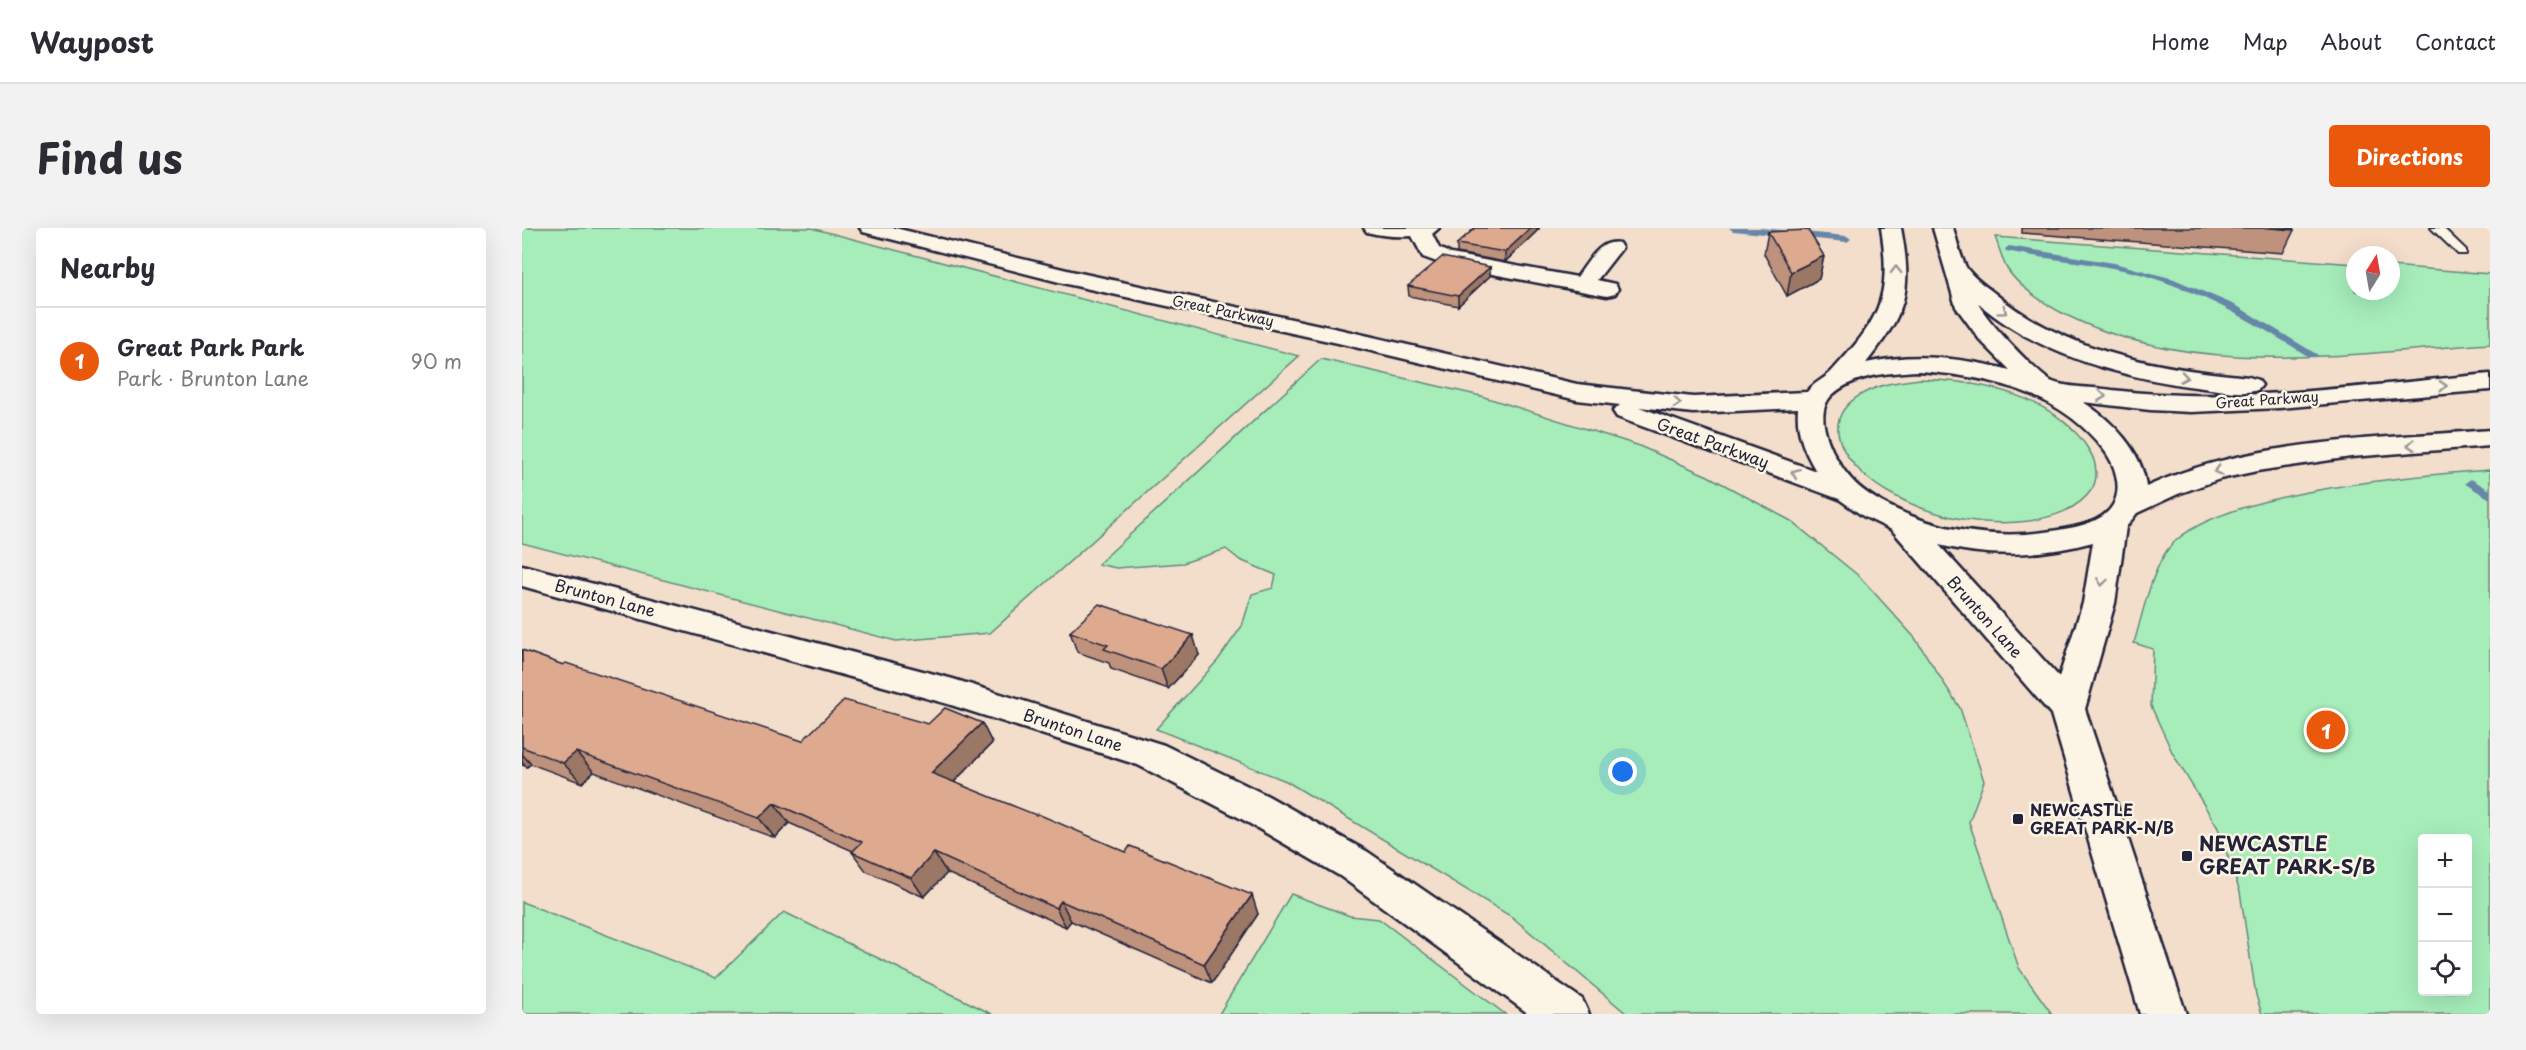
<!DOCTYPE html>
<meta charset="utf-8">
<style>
body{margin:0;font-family:"Playpen Sans",sans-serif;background:#f2f2f3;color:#2b2b33}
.controls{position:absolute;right:18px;bottom:18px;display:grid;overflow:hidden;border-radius:6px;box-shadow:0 6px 24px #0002}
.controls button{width:54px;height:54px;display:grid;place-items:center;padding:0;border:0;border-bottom:2px solid #e1e1e2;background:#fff;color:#2b2b33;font:30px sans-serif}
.compass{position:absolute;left:1824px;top:18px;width:54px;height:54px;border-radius:50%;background:#fff;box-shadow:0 6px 24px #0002;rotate:11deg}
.you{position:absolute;left:1101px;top:544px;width:21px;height:21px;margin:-15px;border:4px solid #fff;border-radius:50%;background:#1a73e8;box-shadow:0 0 0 9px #1a73e833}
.badge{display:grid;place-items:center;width:39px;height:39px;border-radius:50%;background:#ea580c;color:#fff;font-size:20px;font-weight:700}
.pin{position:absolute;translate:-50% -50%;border:3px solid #fff;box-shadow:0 2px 6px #0006}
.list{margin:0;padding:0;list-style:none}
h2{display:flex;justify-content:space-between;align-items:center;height:78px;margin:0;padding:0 24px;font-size:26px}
h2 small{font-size:20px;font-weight:400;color:#7c7c81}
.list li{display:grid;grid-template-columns:39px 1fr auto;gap:18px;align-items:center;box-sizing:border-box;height:108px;padding:0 24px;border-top:2px solid #e1e1e2}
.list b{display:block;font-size:22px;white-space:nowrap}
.list p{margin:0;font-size:20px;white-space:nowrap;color:#7c7c81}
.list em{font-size:20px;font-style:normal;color:#7c7c81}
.icon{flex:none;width:33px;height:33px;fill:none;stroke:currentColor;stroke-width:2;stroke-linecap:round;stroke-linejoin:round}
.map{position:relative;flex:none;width:1968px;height:786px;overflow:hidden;border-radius:6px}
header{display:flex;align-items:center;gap:36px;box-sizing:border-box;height:84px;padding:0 30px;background:#fff;border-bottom:2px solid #e1e1e2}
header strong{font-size:28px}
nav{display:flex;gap:33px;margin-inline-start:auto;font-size:21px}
.intro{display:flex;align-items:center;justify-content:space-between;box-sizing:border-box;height:144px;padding:0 36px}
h1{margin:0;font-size:42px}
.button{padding:15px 27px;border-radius:6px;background:#ea580c;color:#fff;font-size:21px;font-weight:700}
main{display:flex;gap:36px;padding:0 36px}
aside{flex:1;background:#fff;border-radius:6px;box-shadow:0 6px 24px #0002}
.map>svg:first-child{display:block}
</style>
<header>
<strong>Waypost</strong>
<nav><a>Home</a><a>Map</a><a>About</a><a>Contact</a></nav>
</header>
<div class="intro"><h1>Find us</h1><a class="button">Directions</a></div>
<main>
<aside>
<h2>Nearby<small></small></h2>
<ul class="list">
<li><span class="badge">1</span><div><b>Great Park Park</b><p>Park · Brunton Lane</p></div><em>90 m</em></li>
</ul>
</aside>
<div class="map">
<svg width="1968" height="786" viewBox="0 0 1968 786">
<rect width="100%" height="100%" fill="#f3decc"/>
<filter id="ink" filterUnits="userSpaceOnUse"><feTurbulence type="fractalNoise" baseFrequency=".0167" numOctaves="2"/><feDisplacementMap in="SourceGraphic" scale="12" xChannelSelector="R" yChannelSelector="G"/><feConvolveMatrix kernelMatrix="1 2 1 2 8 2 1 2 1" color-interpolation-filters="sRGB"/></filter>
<g filter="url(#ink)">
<g fill="#a6edba" stroke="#64887a" stroke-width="1.5" fill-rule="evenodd">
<path d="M0,0H289L777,128L468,405L374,413L0,315Z"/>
<path d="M1473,9L1833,36V63H1869V38L1968,46V116C1827,125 1675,152 1544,87C1524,77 1495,58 1484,39C1480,30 1477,19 1473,9Z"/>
<path d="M799,131L959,168L1115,217L1186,248L1269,293L1338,349L1393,410L1438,480L1462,553L1447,594L1497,740L1530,786H1105L990,689L764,553L634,501L696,432L720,398L730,366L751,360L754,347L718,332L704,321L661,335L594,340L576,336Z"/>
<path d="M1398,151C1458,153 1533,167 1567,222C1574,233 1577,249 1570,261C1556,282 1531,289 1507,293C1462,299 1411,289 1371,267C1325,243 1283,187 1353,160C1367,154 1383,153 1398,151Z"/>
<path d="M1968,242V786H1740L1734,767L1718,664L1696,600L1651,526L1629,478L1631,421L1612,415C1620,388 1629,344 1646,321C1689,264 1897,247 1968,242ZM1900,610H1946V764H1900Z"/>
<path d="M769,666L828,688L857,691L983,786H697Z"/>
<path d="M0,674L194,750L262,684L470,786H0Z"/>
</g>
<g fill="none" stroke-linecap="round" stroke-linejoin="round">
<g fill="#6687a8" fill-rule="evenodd">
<path d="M1207,0H1237L1325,8L1329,11L1325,14L1211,3Z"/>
<path d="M1487,18L1592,35L1652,51L1715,78L1796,127L1795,129H1787C1732,94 1675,61 1610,44C1569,34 1526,32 1484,23L1483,21Z"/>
<path d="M1949,251L1968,262V271L1945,257L1943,255Z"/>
</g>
<defs>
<path id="service" d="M1909,0H1921L1944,22V26H1936Z"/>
<g id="minor">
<path d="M842,0H917L910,6L917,20L929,26L1055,49C1066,35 1077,11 1097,15L1100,20L1075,52L1093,56L1096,61L1093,66L1085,68L923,37L901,29L890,8C875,9 860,8 845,4Z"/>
<path d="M0,337L431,451L642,517L746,568L846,624L1060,771L1067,786H1007L818,648L718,590L616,537L426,476L0,358Z"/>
</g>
<path id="tertiary" d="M338,0H373L549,43L816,101L1055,156L1171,169L1285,164C1292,154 1303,151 1310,143C1357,92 1370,70 1359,0H1379C1391,64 1384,85 1344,135C1392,124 1441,130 1488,142L1458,112L1434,79L1411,0H1431C1435,12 1438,28 1444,39C1449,48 1462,57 1471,64C1542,124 1637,141 1727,149L1736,152L1740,157L1736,162C1719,167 1699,162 1681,160C1603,150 1517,128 1456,75C1461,89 1519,150 1531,154C1546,160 1573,159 1590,162C1715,177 1843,157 1968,146V162L1757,180L1669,184L1628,182L1561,174C1590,192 1621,224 1624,259C1727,211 1856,211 1968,202V218L1829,229L1735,243L1698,251L1656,266L1615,285L1604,299L1593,375L1563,481L1664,786H1618L1529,486L1370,302L1341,288L1317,271L1095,189L1091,183L1098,177L1055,172L816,115L549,57L341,4ZM1396,143C1465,148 1537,163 1582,222C1593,236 1601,260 1591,277C1580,296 1550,300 1530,303C1473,312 1414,303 1363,276C1352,270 1339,262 1330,252C1313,234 1288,188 1310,167C1333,146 1367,145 1396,143ZM1117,179L1171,185L1276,180C1274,204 1282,223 1294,243ZM1571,314L1561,375L1537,449L1417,317C1468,330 1520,328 1571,314Z"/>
</defs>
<use href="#service" stroke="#22223b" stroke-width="4"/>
<use href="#minor" stroke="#22223b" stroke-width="5"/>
<use href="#tertiary" stroke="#22223b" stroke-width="5"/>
<use href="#service" fill="#fcf5e5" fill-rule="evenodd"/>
<use href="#minor" fill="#fcf5e5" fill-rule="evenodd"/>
<use href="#tertiary" fill="#fcf5e5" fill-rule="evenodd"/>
</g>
<g fill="#be927c" stroke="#22223b" stroke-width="1.5">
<path d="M953,0H1017V1L983,34L935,25V16Z"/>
<path d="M1500,0H1771L1772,2L1761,25L1500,5Z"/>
<path d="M1246,4L1302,28L1297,51L1265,68L1242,26Z"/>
<path d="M968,39V48L936,78L887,68L886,58Z"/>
<path d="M548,404L677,427L646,461L589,441L587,435L555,424Z"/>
<path d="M0,422L41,437L280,513L406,496L460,495L470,515L432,554L736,686L690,755L549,693L544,699L425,645L402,669L344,643L330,624L331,623L267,595L253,610L72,544L60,555L9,536L5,539L0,537Z"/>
</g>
<g fill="#9b7765" stroke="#22223b" stroke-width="1.5">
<path d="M1009,0H1017V1L983,34V24Z"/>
<path d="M1302,28L1297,51L1265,68L1269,44Z"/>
<path d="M968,39V48L936,78V68Z"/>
<path d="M671,407L677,427L646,461L639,441Z"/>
<path d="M460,495L470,515L421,565L409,545Z"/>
<path d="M54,524L72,544L60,555L41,535Z"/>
<path d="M0,526L9,536L5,539L0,534Z"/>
<path d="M252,575L267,595L253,610L237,590Z"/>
<path d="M412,625L425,645L402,669L389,650Z"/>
<path d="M730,667L736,686L690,755L682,736Z"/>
<path d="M539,673L549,693L544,699L534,680Z"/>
</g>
<g fill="#ddaa90" stroke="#22223b" stroke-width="1.5">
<path d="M953,0H1009L983,24L935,16Z"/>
<path d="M1748,0H1771L1772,2Z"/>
<path d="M1286,2L1302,28L1269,44L1246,4Z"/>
<path d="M920,29L968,39L936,68L886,58Z"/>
<path d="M577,376L671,407L639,441L582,421L586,417L548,404Z"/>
<path d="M0,422L41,437L44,435L280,513L322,472L406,496L423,480L460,495L409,545L514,587L516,586L604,624L608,618L730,667L682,736L539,673L534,680L412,625L389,650L330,624L340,614L252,575L237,590L54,524L41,535L0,519Z"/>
</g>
<defs><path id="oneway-chevron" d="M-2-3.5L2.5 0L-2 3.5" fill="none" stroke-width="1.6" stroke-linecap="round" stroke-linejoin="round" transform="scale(1.5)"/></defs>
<g stroke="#9a9698">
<use href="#oneway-chevron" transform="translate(1374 42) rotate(-91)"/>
<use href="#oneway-chevron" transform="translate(1481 83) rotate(36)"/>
<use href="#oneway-chevron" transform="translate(1662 149) rotate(9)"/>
<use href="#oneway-chevron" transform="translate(1921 158) rotate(-4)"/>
<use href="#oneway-chevron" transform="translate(1580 168) rotate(7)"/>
<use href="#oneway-chevron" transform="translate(1155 175) rotate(5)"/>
<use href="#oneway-chevron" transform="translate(1889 217) rotate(175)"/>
<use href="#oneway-chevron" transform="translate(1696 243) rotate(165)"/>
<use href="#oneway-chevron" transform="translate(1273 245) rotate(-159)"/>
<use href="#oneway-chevron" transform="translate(1580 354) rotate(98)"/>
</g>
</g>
<g fill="#22223b" stroke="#fcf5e5" stroke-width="2">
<rect x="1490" y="585" width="12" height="12" rx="3"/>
<rect x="1659" y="622" width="12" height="12" rx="3"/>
</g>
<g text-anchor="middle" stroke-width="5" stroke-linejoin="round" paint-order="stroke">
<g font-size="14" fill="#22223b" stroke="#fcf5e5">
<text transform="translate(701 83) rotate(12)" y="5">Great Parkway</text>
<text transform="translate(1745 172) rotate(-4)" y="5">Great Parkway</text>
</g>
<g font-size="16" fill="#22223b" stroke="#fcf5e5">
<text transform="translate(1191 215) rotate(20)" y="6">Great Parkway</text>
<text transform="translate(83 370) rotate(15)" y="6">Brunton Lane</text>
<text transform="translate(1463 389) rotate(48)" y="6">Brunton Lane</text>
<text transform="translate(551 502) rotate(18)" y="6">Brunton Lane</text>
</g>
<g font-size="16" font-weight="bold" fill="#22223b" stroke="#fcf5e5" text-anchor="start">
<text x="1508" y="588">NEWCASTLE<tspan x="1508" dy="18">GREAT PARK-N/B</tspan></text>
</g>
<g font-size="20" font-weight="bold" fill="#22223b" stroke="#fcf5e5" text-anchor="start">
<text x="1677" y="623">NEWCASTLE<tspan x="1677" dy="23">GREAT PARK-S/B</tspan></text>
</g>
</g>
</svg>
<div class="controls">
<button>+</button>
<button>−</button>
<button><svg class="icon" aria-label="locate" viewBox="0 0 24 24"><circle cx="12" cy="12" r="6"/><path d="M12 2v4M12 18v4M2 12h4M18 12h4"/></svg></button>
</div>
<svg class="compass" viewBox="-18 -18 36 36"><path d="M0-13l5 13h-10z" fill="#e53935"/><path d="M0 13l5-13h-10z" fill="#7c7c81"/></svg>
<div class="you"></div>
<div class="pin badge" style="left:1804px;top:502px">1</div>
</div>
</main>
